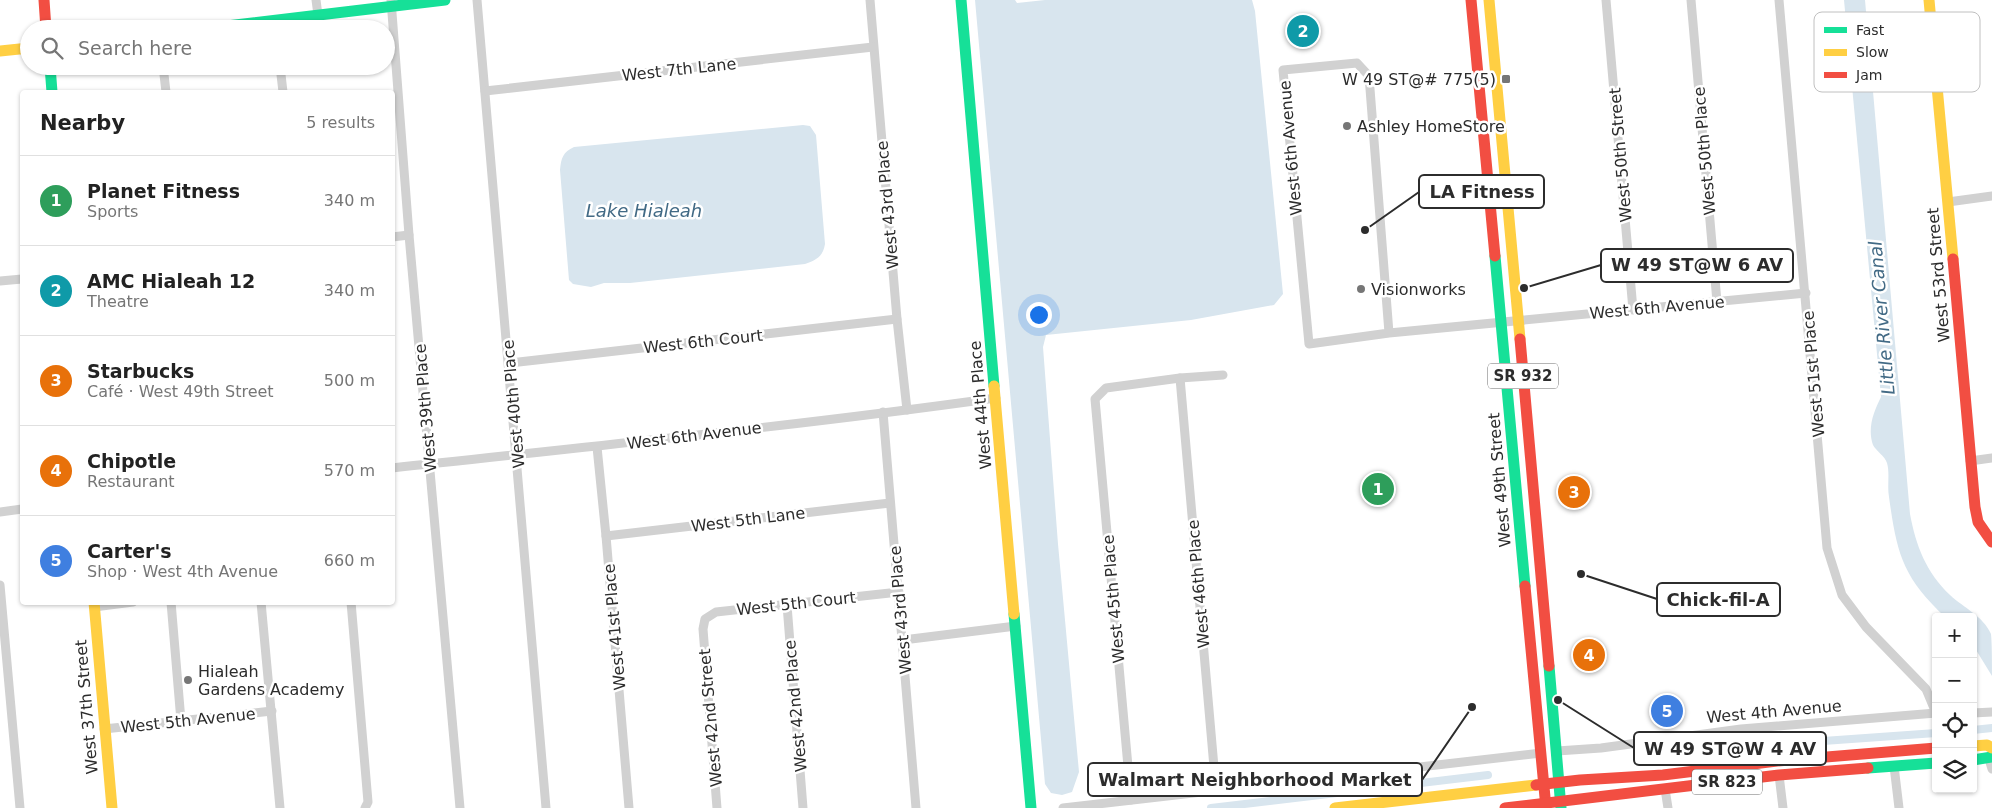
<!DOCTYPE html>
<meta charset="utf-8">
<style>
body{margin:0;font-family:"DejaVu Sans",sans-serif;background:#f6f6f6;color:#222}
.controls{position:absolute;right:15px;bottom:15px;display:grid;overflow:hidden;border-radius:5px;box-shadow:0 1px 4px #0004}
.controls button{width:45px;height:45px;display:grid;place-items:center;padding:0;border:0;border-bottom:1px solid #e0e0e0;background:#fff;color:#222;font:25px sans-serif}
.you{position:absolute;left:1038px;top:314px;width:18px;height:18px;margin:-12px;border:4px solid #fff;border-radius:50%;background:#1a73e8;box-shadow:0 0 0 8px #1a73e833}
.badge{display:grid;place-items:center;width:32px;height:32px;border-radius:50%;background:#0b8043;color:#fff;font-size:16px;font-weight:700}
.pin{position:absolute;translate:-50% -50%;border:2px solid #fff;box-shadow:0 1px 5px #0006}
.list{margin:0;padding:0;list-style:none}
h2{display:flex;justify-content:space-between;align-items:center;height:65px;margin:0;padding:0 20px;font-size:21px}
h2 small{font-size:16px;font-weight:400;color:#767676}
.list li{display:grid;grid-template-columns:32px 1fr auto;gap:15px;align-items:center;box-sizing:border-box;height:90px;padding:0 20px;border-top:1px solid #e0e0e0}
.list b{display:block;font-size:19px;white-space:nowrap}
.list p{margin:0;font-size:16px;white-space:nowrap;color:#767676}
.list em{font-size:16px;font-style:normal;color:#767676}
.icon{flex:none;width:28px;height:28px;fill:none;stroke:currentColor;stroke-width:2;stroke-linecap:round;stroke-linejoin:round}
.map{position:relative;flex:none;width:1992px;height:808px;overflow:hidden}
.search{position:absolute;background:#fff;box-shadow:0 1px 4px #0004;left:20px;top:20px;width:375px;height:55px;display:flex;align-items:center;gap:12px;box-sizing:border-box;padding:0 18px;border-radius:28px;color:#767676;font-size:19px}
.panel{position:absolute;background:#fff;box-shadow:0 1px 4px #0004;left:20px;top:90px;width:375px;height:515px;border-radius:5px}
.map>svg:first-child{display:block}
</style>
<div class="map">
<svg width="1992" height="808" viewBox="0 0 1992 808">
<rect width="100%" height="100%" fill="#fff"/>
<g fill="#d8e5ee">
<path d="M975,0H1015L1017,3L1045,0H1252L1255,11L1283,294L1274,305L1191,320L1046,335L1043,347L1058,544L1079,772L1072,792L1062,795L1051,793L1045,784Z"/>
<path d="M1844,0H1865L1910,514C1916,546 1926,572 1950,595C1964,608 1983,616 1991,634C1992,643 1992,666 1992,676L1973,645V617H1945C1902,576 1897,554 1889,497C1887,486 1890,473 1887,463C1885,456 1876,451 1873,445C1867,428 1874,411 1881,397Z"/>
<path d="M803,125L810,126L816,135L825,244C823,256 817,260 805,264L630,283H604L591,287L573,284L569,280L560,170C561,158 563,152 574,147Z"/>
</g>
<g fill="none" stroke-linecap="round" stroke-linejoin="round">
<g stroke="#d8e5ee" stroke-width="8">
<path d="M1973,730L1992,728"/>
<path d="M1667,755L1781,744L1936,733"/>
<path d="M1211,808L1488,775"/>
</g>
<g stroke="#d1d1d1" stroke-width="9">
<path d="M316,0L318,15"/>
<path d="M391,0L409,235L460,808"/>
<path d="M477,0L546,808"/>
<path d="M870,0L897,319L907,410"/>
<path d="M1606,0L1633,310"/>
<path d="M1691,0L1717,302"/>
<path d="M1779,0L1827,548L1842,595L1866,627L1926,689L1936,713"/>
<path d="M163,66L166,92"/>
<path d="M280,66L283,92"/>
<path d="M485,91L873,47"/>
<path d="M1948,202L1992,196"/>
<path d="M392,237L409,235"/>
<path d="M0,281L22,279"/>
<path d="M1389,333L1309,344L1283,70L1357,63L1369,76L1389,333L1806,293"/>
<path d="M510,363L897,319"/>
<path d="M1180,378L1216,790"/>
<path d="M883,412L916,808"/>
<path d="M597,447L606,536L629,808"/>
<path d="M1970,461L1992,458"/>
<path d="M392,468C594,446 795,426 996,398"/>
<path d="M0,512L22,509"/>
<path d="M606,536L890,503"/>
<path d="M0,585L20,808"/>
<path d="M171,602L181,721"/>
<path d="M261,602L280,808"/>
<path d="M351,602L368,802L365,808"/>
<path d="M787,605L803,808"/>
<path d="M94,607L133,602"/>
<path d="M903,640L1016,626"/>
<path d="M1973,713L1992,712"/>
<path d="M104,729L272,711"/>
<path d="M1557,751L1601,748L1741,729L1936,713"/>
<path d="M1989,759L1992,769"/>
<path d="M1894,766L1899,808"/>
<path d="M1779,775L1783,808"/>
<path d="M1665,789L1668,808"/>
<path d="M1131,800L1095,399L1106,388L1180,378L1223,375"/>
<path d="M717,808L703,629L705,619L716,612L899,592"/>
<path d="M1063,808L1541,753"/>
</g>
<g stroke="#16e098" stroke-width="11">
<path d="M961,0L994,386"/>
<path d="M201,29L445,0"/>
<path d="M50,66L52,92"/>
<path d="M1495,256L1525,586"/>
<path d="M1014,614L1031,808"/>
<path d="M1549,666L1561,808"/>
<path d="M1973,760L1992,757"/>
<path d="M1868,768L1936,763"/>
</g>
<g stroke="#ffcf43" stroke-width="11">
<path d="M1489,0L1520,339"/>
<path d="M1929,0L1953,259"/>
<path d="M0,51L29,48"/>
<path d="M994,386L1014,614"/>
<path d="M94,602L112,808"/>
<path d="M1973,746L1987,745L1992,748"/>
<path d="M1335,808L1536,785"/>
</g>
<g stroke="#f24e42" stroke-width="11">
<path d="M44,0L46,29"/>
<path d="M1471,0L1495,256"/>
<path d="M1953,259L1975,507L1978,522L1992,542"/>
<path d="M1520,339L1549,666"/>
<path d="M1525,586L1546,808"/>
<path d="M1536,785L1580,780L1663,775L1777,761L1936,748"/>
<path d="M1505,808L1779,775L1868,768"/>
</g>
</g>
<g fill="#767676" stroke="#fff" stroke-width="2">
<rect x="1501" y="74" width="10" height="10" rx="2.5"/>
<circle cx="1347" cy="126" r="5"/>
<circle cx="1361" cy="289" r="5"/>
<circle cx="188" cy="680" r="5"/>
</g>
<g text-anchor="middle" stroke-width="5" stroke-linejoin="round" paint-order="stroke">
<g fill="#fff" stroke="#6b6b6b" stroke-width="1">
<rect x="1488" y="363.5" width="70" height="25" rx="4"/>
<rect x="1692" y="769.5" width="70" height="25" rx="4"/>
</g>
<g font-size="15" font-weight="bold" fill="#2c2c2c">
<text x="1523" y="381">SR 932</text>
<text x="1727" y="787">SR 823</text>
</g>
<g font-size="16" fill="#2c2c2c" stroke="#fff">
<text transform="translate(679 69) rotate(-6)" y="6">West 7th Lane</text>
<text transform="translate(1290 148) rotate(-95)" y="6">West 6th Avenue</text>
<text transform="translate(1704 151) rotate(-95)" y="6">West 50th Place</text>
<text transform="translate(1620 155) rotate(-95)" y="6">West 50th Street</text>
<text transform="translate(887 205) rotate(-95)" y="6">West 43rd Place</text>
<text transform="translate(1938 275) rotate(-95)" y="6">West 53rd Street</text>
<text transform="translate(1657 307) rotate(-5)" y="6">West 6th Avenue</text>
<text transform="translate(703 341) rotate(-6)" y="6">West 6th Court</text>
<text transform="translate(1813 374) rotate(-95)" y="6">West 51st Place</text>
<text transform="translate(513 404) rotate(-95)" y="6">West 40th Place</text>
<text transform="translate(980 405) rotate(-95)" y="6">West 44th Place</text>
<text transform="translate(425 408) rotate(-95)" y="6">West 39th Place</text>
<text transform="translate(694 435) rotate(-7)" y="6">West 6th Avenue</text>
<text transform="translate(1499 480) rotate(-95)" y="6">West 49th Street</text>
<text transform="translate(748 519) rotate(-7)" y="6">West 5th Lane</text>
<text transform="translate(1198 584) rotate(-95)" y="6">West 46th Place</text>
<text transform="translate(1113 599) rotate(-95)" y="6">West 45th Place</text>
<text transform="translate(796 603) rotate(-6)" y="6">West 5th Court</text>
<text transform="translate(900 610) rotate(-95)" y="6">West 43rd Place</text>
<text transform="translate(614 627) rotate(-95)" y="6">West 41st Place</text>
<text transform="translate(795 706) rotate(-95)" y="6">West 42nd Place</text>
<text transform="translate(86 707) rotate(-95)" y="6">West 37th Street</text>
<text transform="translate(1774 711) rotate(-5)" y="6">West 4th Avenue</text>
<text transform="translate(710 718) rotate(-95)" y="6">West 42nd Street</text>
<text transform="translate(188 720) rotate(-6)" y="6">West 5th Avenue</text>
</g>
<g font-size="16" fill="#2c2c2c" stroke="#fff" text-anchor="start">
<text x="1496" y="85" text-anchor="end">W 49 ST@# 775(5)</text>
<text x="1357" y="132">Ashley HomeStore</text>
<text x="1371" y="295">Visionworks</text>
<text x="198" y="677">Hialeah<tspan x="198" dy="18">Gardens Academy</tspan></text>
</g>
<g font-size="18" font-style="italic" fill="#426a85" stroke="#fff">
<text x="644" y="217">Lake Hialeah</text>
<text transform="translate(1882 318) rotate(-95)" y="6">Little River Canal</text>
</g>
</g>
<rect x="1814" y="12" width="166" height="80" rx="8" fill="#fff" stroke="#c0c0c0" stroke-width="1"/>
<rect x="1824" y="27" width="23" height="6" fill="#16e098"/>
<rect x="1824" y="49" width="23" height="7" fill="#ffcf43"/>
<rect x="1824" y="72" width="23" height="6" fill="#f24e42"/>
<g font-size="14" fill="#2c2c2c">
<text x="1856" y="35">Fast</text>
<text x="1856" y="57">Slow</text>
<text x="1856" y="80">Jam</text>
</g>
<path fill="none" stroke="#2c2c2c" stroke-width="2" d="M1365 230L1419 192M1524 288L1601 265M1581 574L1657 599M1558 700L1634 748M1472 707L1422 780"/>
<g fill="#2c2c2c" stroke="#fff" stroke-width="2">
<circle cx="1365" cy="230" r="5"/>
<circle cx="1524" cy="288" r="5"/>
<circle cx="1581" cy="574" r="5"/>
<circle cx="1558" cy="700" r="5"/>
<circle cx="1472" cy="707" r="5"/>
</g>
<g fill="#fff" stroke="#2c2c2c" stroke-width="2">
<rect x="1419" y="175" width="125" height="33" rx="5"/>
<rect x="1601" y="249" width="192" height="33" rx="5"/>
<rect x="1657" y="583" width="123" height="33" rx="5"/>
<rect x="1634" y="732" width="192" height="33" rx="5"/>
<rect x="1088" y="763" width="334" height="33" rx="5"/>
</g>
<g font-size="18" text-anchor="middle" font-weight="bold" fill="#2c2c2c">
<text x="1482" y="198">LA Fitness</text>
<text x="1697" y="271">W 49 ST@W 6 AV</text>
<text x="1718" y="606">Chick-fil-A</text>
<text x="1730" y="755">W 49 ST@W 4 AV</text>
<text x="1255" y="786">Walmart Neighborhood Market</text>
</g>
</svg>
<div class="controls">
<button>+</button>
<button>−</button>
<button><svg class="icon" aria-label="locate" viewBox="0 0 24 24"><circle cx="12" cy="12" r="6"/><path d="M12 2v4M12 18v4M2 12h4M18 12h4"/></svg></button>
<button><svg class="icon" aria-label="layers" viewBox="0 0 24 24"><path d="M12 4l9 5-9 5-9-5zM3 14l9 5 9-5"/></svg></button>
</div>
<div class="you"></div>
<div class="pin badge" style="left:1378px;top:489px;background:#2e9e5b">1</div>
<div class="pin badge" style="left:1303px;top:31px;background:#0f9aa8">2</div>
<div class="pin badge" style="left:1574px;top:492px;background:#e8710a">3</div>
<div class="pin badge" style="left:1589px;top:655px;background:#e8710a">4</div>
<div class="pin badge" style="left:1667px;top:711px;background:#3f7fe0">5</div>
<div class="search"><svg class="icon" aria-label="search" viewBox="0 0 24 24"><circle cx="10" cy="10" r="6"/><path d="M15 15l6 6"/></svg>Search here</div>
<section class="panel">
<h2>Nearby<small>5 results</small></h2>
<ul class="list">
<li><span class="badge" style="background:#2e9e5b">1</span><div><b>Planet Fitness</b><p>Sports</p></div><em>340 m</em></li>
<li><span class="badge" style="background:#0f9aa8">2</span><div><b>AMC Hialeah 12</b><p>Theatre</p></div><em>340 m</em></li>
<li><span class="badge" style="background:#e8710a">3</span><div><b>Starbucks</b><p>Café · West 49th Street</p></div><em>500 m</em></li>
<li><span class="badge" style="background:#e8710a">4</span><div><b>Chipotle</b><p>Restaurant</p></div><em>570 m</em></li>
<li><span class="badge" style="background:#3f7fe0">5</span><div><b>Carter's</b><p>Shop · West 4th Avenue</p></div><em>660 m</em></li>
</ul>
</section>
</div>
